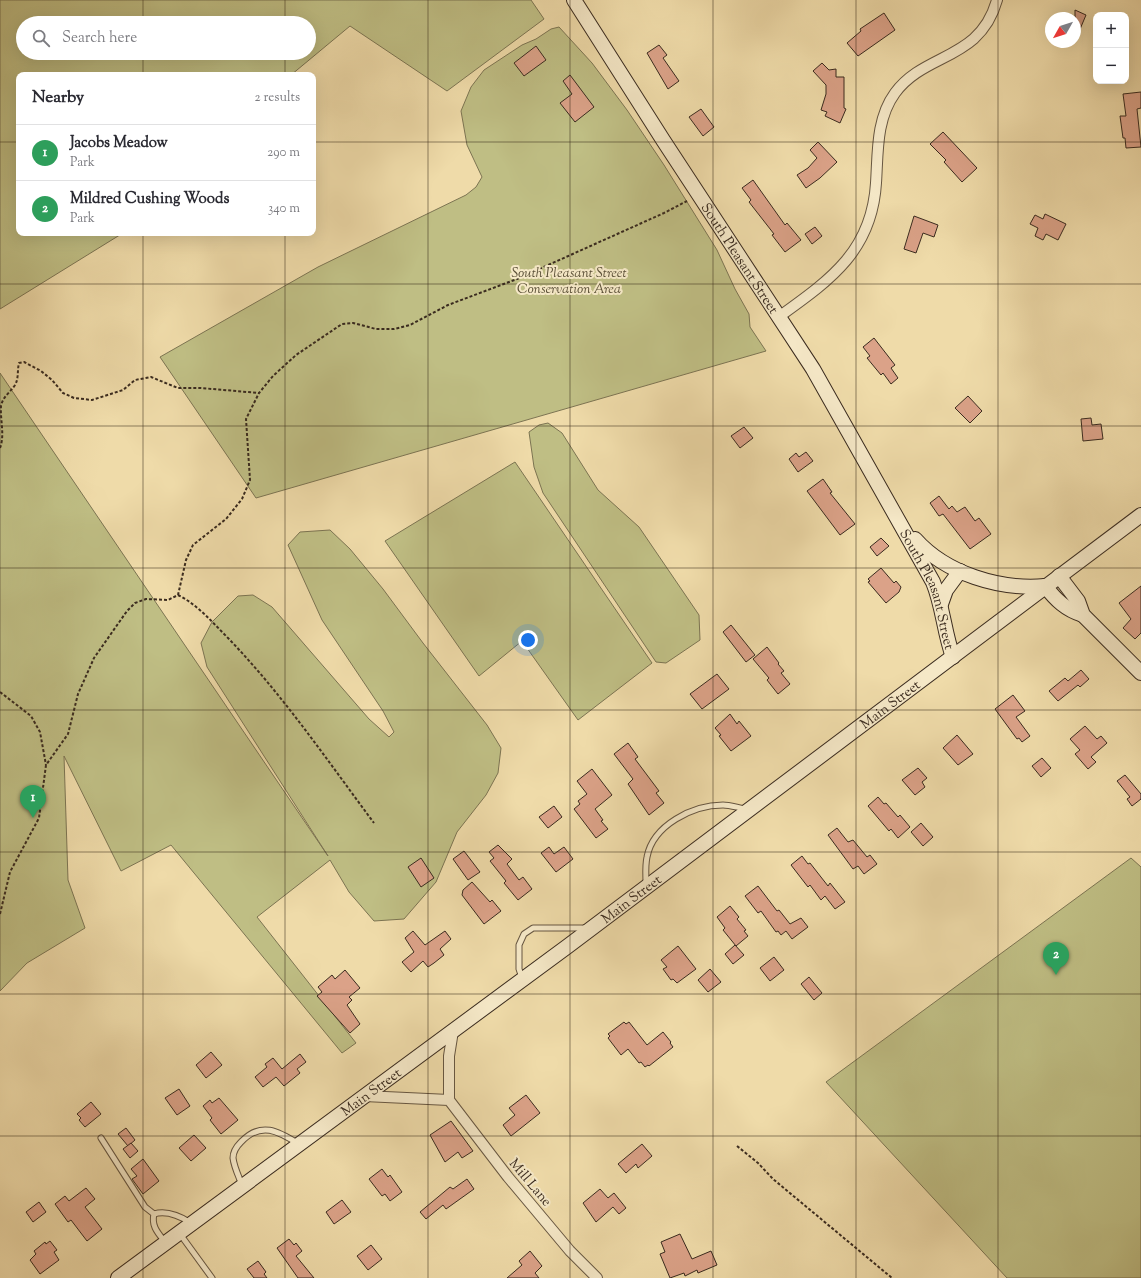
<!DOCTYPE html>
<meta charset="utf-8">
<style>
body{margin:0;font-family:"Sorts Mill Goudy",serif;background:#f2f2f3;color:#2b2b33}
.controls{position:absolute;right:12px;top:12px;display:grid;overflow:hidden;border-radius:8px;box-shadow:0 4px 16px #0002}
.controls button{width:36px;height:36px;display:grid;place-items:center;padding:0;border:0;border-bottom:1px solid #e1e1e2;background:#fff;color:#2b2b33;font:20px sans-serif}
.compass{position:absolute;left:1045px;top:12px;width:36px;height:36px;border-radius:50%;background:#fff;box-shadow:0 4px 16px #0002;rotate:231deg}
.you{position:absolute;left:528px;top:640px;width:14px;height:14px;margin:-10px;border:3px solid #fff;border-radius:50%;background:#1a73e8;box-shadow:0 0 0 6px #1a73e833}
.badge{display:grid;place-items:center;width:26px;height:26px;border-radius:50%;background:#8f2418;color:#fff;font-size:13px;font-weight:700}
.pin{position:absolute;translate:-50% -33px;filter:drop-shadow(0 1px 2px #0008)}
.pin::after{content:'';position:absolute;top:21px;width:14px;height:12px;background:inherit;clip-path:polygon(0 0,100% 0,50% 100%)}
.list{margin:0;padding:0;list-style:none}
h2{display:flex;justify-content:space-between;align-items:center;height:52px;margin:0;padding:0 16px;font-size:17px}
h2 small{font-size:13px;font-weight:400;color:#7c7c81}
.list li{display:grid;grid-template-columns:26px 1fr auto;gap:12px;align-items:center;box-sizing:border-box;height:56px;padding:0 16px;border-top:1px solid #e1e1e2}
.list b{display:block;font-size:15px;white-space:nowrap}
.list p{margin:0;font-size:13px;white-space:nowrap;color:#7c7c81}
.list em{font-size:13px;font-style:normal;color:#7c7c81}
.icon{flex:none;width:22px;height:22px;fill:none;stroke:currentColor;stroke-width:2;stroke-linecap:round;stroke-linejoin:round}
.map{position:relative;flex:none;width:1141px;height:1278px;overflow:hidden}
.search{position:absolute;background:#fff;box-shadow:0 4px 16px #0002;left:16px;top:16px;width:300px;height:44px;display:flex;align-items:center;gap:10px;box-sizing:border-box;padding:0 14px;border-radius:22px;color:#7c7c81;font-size:15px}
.panel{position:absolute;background:#fff;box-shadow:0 4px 16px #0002;left:16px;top:72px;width:300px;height:164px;border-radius:8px}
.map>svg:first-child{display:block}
</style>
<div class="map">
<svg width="1141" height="1278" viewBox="0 0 1141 1278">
<rect width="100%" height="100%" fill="#efdba9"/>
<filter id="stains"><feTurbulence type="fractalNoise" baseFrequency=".005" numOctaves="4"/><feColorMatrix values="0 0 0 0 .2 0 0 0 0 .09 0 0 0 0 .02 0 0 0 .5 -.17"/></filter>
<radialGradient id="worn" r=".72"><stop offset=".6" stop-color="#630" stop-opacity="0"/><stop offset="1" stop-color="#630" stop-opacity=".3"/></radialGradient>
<g fill="#bfbe84" stroke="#7c7452" fill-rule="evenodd">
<path d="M0,0H531L544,19L447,91L350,26L291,75H19V233H123L0,309ZM23,23H309V53H23Z"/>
<path d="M559,27L592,63L627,110L664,165L717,250L735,289L749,314L750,327L766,351L256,498L160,357L318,267L466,195L476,187L482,177L467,145L461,111L471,87L484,70L522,45L536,39L551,29Z"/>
<path d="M0,373L328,856L207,667L201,643L212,622L238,596L253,595L272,607L369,719L389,737L394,732L383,711L322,620L288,545L300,532L330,530L350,549L383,589L423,643L487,725L501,748L498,773L486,795L457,832L436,882L404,919L374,921L349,892L330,860L257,917L356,1043L342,1053L171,845L121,871L64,756L68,880L85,928L27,963L0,991Z"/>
<path d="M548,423L562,433L598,490L639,527L699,615L700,640L666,663L656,662L543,493L534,467L529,432L539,425Z"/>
<path d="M515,462L652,663L578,720L522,641L479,676L385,541Z"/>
<path d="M1131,858L1141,867V1278H1007L826,1082Z"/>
</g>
<g fill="#dba288" stroke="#3a2b1f">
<path d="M1075,10L1086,15L1075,41Z"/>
<path d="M884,13L895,30L858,56L847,43L861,31L860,29Z"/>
<path d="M659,45L667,55L663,58L679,81L668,89L647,53Z"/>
<path d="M536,46L546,60L524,76L514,63Z"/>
<path d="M822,63L829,70L836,69V77H844V108L846,109L840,123L825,116L827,112L821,110L826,94V85L813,71Z"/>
<path d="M570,75L594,107L575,122L560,103L572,94L563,81Z"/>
<path d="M1141,92V108L1137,109L1141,147L1126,148L1125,138H1123L1120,116H1126L1123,94Z"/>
<path d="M701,109L714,127L703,136L689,117Z"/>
<path d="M943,132L977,168L962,182L944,162L946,160L930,144Z"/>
<path d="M818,142L837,162L820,178L806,188L797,175L808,168L817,158L810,150Z"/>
<path d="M753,180L785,225L787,223L801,240L785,252L772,235L774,234L749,202L751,200L742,188Z"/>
<path d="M1045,214L1066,224L1058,240L1046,234L1043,240L1035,236L1038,228L1030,224L1035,215L1043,219Z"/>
<path d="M914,216L938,225L934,237L923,233L916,253L904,249Z"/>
<path d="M815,227L822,236L812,244L805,234Z"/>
<path d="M874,338L895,365L891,368L898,378L891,384L883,373L881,375L867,358L870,356L863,347Z"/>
<path d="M968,396L982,411L970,423L955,408Z"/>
<path d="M1091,418L1092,425L1101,424L1103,439L1083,441L1081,419Z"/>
<path d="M744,427L753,438L740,448L731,436Z"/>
<path d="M806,452L813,461L798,472L789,459L796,453L799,457Z"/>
<path d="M823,479L832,492L830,493L855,524L840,535L807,491Z"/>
<path d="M939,496L949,509L952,506L957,512L965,507L975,521L979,518L991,534L970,549L943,514L939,516L930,503Z"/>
<path d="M881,538L889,546L877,556L870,547Z"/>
<path d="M881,568L894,583L896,581L901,587L899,592L886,603L868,582L870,581L868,579Z"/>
<path d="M1141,586V633L1135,639L1123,628L1131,619L1119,603Z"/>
<path d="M731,625L755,655L746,662L723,632Z"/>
<path d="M767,647L779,663L778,664L784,671L781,673L790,684L778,694L767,680L769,678L753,659Z"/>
<path d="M1081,670L1089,679L1080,687L1078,685L1058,701L1049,691L1065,678L1068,681Z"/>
<path d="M717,674L729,689L702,709L690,694Z"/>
<path d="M1013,695L1025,711L1016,717L1030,736L1022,742L1019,738L1017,739L995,709Z"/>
<path d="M730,714L737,724L739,721L751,736L731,751L719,736L721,735L715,728Z"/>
<path d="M1085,726L1097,739L1101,736L1107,743L1091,757L1096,762L1088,769L1075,754L1080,750L1070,739Z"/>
<path d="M957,735L973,754L958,765L943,748Z"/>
<path d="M628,743L638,757L635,759L659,791L656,793L664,803L649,815L628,784L633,779L614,754Z"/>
<path d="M1042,758L1051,768L1041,777L1032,766Z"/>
<path d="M918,768L927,778L922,782L925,787L915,795L902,780Z"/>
<path d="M592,769L612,795L595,809L603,820L601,821L608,829L596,838L574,809L580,804L578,801L587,794L577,781Z"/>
<path d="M1125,775L1141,794V799L1132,806L1127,799L1130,797L1117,781Z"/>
<path d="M878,797L884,804L886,803L898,817L900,815L910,827L898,838L891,829L889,831L868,806Z"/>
<path d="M554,806L562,817L548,828L539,817Z"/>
<path d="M921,823L933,837L923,846L911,832Z"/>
<path d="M837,828L848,842L853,840L867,857L870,855L877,864L864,874L858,866L853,869L828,835Z"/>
<path d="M498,845L512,859L507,864L519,880L523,877L532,889L518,900L504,883L506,881L490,861L494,858L489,852Z"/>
<path d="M549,847L554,854L564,847L573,859L556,872L541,853Z"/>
<path d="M464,851L480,872L468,880L453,859Z"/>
<path d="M802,856L808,864L810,863L828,886L830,883L845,902L835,909L825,896L821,900L810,885L808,887L791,865Z"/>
<path d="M421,858L434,878L421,887L408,867Z"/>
<path d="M472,882L490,902L492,900L501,911L484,924L462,895L463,890Z"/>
<path d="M758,886L777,911L779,910L790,924L801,918L808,927L792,939L786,931L781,935L778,931L776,932L761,911L758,913L745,896Z"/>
<path d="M730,906L739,917L737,919L746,930L744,931L748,936L736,946L723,930L725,928L717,917Z"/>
<path d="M413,931L425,945L445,931L451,939L440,949L444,955L434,963L428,967L423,961L411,972L402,962L414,952L405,938Z"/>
<path d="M735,945L744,955L733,964L725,954Z"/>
<path d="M678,946L696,969L677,983L673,979L671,980L663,969L667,967L661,960Z"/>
<path d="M774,957L784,970L770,981L760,968Z"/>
<path d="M710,969L721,982L708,992L698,980Z"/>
<path d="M345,970L360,988L349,997L352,1000L347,1005L360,1024L350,1033L317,996L322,992L318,987L332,975L335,979Z"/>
<path d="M809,977L822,993L814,1000L801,984Z"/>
<path d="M624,1022L626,1024L629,1022L647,1045L663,1032L671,1042L670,1043L673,1047L649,1066L648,1065L645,1067L641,1062L639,1063L628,1049L621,1055L608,1038L610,1036L608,1034Z"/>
<path d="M211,1052L222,1065L206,1078L196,1065Z"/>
<path d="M300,1054L306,1062L297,1069L300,1073L284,1086L276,1077L263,1087L255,1077L267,1067L265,1064L273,1058L282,1069Z"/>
<path d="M179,1089L190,1106L177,1115L165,1098Z"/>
<path d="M526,1095L540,1113L511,1136L503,1125L515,1115L509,1108Z"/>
<path d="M219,1098L238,1120L221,1134L210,1120L212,1118L203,1106L210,1100L212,1103Z"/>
<path d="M91,1102L101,1114L85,1127L79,1120L81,1118L77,1114Z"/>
<path d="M451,1121L473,1151L462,1158L458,1152L445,1162L430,1135Z"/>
<path d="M126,1128L135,1140L128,1146L118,1134Z"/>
<path d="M194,1135L206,1148L191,1161L179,1148Z"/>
<path d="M131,1143L138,1151L130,1158L123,1149Z"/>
<path d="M642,1144L652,1156L638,1168L636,1164L626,1173L618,1164Z"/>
<path d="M143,1159L159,1181L143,1194L132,1179L137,1176L131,1169Z"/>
<path d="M382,1169L388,1177L390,1175L402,1192L390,1201L385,1194L382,1196L369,1179Z"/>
<path d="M467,1179L474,1189L446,1209L443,1205L426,1219L420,1212L450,1187L453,1189Z"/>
<path d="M86,1188L95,1199L85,1207L102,1229L87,1241L71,1220L68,1222L55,1204L65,1196L69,1201Z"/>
<path d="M600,1189L608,1198L614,1193L626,1208L619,1214L613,1207L596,1222L583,1203Z"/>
<path d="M342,1200L351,1212L334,1224L326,1212Z"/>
<path d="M39,1202L46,1212L33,1222L26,1212Z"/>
<path d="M680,1234L692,1259L711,1251L717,1265L698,1273L697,1270L685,1276L684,1273L670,1278L660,1254L665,1252L661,1242Z"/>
<path d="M289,1239L294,1245L296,1243L302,1251L296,1256L314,1278H298L277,1248Z"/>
<path d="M50,1241L57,1250L54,1252L59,1260L40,1274L30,1260L36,1254L34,1251L45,1242L46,1244Z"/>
<path d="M371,1245L382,1259L368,1270L357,1256Z"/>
<path d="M530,1251L542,1266L535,1273L539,1278H507L522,1265L519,1261Z"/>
<path d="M258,1261L266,1272L264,1274L267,1278H254L247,1269Z"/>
</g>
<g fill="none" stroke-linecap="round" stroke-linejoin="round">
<defs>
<g id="lane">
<path d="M646,884C646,875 645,866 647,857C653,825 693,805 723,805C730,805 739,808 747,809"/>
<path d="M522,978L519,969V945L524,934L533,928H587"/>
<path d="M101,1138L145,1207L154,1214"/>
<path d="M242,1185C239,1177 234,1167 233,1158C233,1152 237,1146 241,1142C261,1121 278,1131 299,1144"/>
<path d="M154,1214C167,1210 180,1216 191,1223"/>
<path d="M154,1214C151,1226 158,1233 165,1242"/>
<path d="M180,1234L212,1278"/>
</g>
<g id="street">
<path d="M780,316C830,280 872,251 876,183C878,153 876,119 895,93C925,52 980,61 997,0"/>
<path d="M364,1096L449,1100L508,1177L570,1251L597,1278"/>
<path d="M449,1100V1056L453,1031"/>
</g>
<g id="secondary">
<path id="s1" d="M574,0L663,140L813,369L933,582C943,606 944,632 953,657"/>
<path d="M915,539C946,574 1000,590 1045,586"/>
<path d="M1059,576L1078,601L1083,615L1141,673"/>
<path d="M1045,586C1056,600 1066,610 1083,615"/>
<path d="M941,604L946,590L960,571"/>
<path id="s2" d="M118,1278L568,946L1141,515"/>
</g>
</defs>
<use href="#lane" stroke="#675742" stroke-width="7"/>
<use href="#street" stroke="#675742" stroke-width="12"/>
<use href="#secondary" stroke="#3a2b1f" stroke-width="16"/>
<g stroke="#3a2b1f" stroke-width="2" stroke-dasharray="3 2" stroke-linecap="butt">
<path d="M0,448C5,435 0,420 1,406C3,396 10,393 15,385C19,378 17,371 19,363L24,362L41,371L52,380L63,393L74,398L92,400L123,390L135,380L151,377L178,388H201L259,393"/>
<path d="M178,595C198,605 212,622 228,638C283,695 327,760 374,823"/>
<path d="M0,692L31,716L40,732L46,765"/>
<path d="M0,914L10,872L39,818L46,765L68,734L78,694L94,658L127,611L135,603L146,599L168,600L178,595L186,560L193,545L226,519L242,499L250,480L246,419L259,393L273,376L296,355L342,324L353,323L376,329H394L410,325L448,305L517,279L664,213L687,201"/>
<path d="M737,1146L758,1163L773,1179L892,1278"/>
</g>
<use href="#lane" stroke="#f5e8c7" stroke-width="5"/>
<use href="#street" stroke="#f5e8c7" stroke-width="10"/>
<use href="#secondary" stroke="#f5e8c7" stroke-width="14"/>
</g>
<path fill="none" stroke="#3a2b1f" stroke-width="1" stroke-opacity="0.55" d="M143,0V23M285,0V23M428,0V1278M570,0V1278M713,0V1278M856,0V1278M998,0V1278M143,53V75M285,53V75M0,142H19M313,142H1141M143,233V1278M285,233V1278M0,284H1141M0,426H1141M0,568H1141M0,710H1141M0,852H1141M0,994H1141M0,1136H1141"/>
<g text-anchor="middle" stroke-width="4" stroke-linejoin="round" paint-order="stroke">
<g font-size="14" fill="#3a2b1f" stroke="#f5e8c7">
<text dy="5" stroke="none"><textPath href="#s1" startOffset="307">South Pleasant Street</textPath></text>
<text dy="5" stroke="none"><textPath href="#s1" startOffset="689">South Pleasant Street</textPath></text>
<text dy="5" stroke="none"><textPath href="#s2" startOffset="962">Main Street</textPath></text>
<text dy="5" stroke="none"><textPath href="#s2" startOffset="638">Main Street</textPath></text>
<text dy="5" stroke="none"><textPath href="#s2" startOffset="314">Main Street</textPath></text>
<text transform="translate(531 1182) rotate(50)" y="5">Mill Lane</text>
</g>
<g font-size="14" font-style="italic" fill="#5b5038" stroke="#f5e8c7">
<text x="569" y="277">South Pleasant Street<tspan x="569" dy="16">Conservation Area</tspan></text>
</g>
</g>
<rect width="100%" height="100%" filter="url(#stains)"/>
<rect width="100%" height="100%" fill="url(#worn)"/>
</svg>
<div class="controls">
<button>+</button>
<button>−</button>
</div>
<svg class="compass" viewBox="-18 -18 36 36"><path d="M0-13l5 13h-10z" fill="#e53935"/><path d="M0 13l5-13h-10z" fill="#7c7c81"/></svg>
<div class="you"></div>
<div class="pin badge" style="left:33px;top:818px;background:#2e9e5b">1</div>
<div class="pin badge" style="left:1056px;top:975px;background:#2e9e5b">2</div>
<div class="search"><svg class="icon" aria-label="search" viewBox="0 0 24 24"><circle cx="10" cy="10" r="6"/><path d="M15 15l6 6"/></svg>Search here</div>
<section class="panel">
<h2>Nearby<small>2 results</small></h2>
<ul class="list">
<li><span class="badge" style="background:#2e9e5b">1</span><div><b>Jacobs Meadow</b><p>Park</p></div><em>290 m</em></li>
<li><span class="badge" style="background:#2e9e5b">2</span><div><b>Mildred Cushing Woods</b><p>Park</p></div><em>340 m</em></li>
</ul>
</section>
</div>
